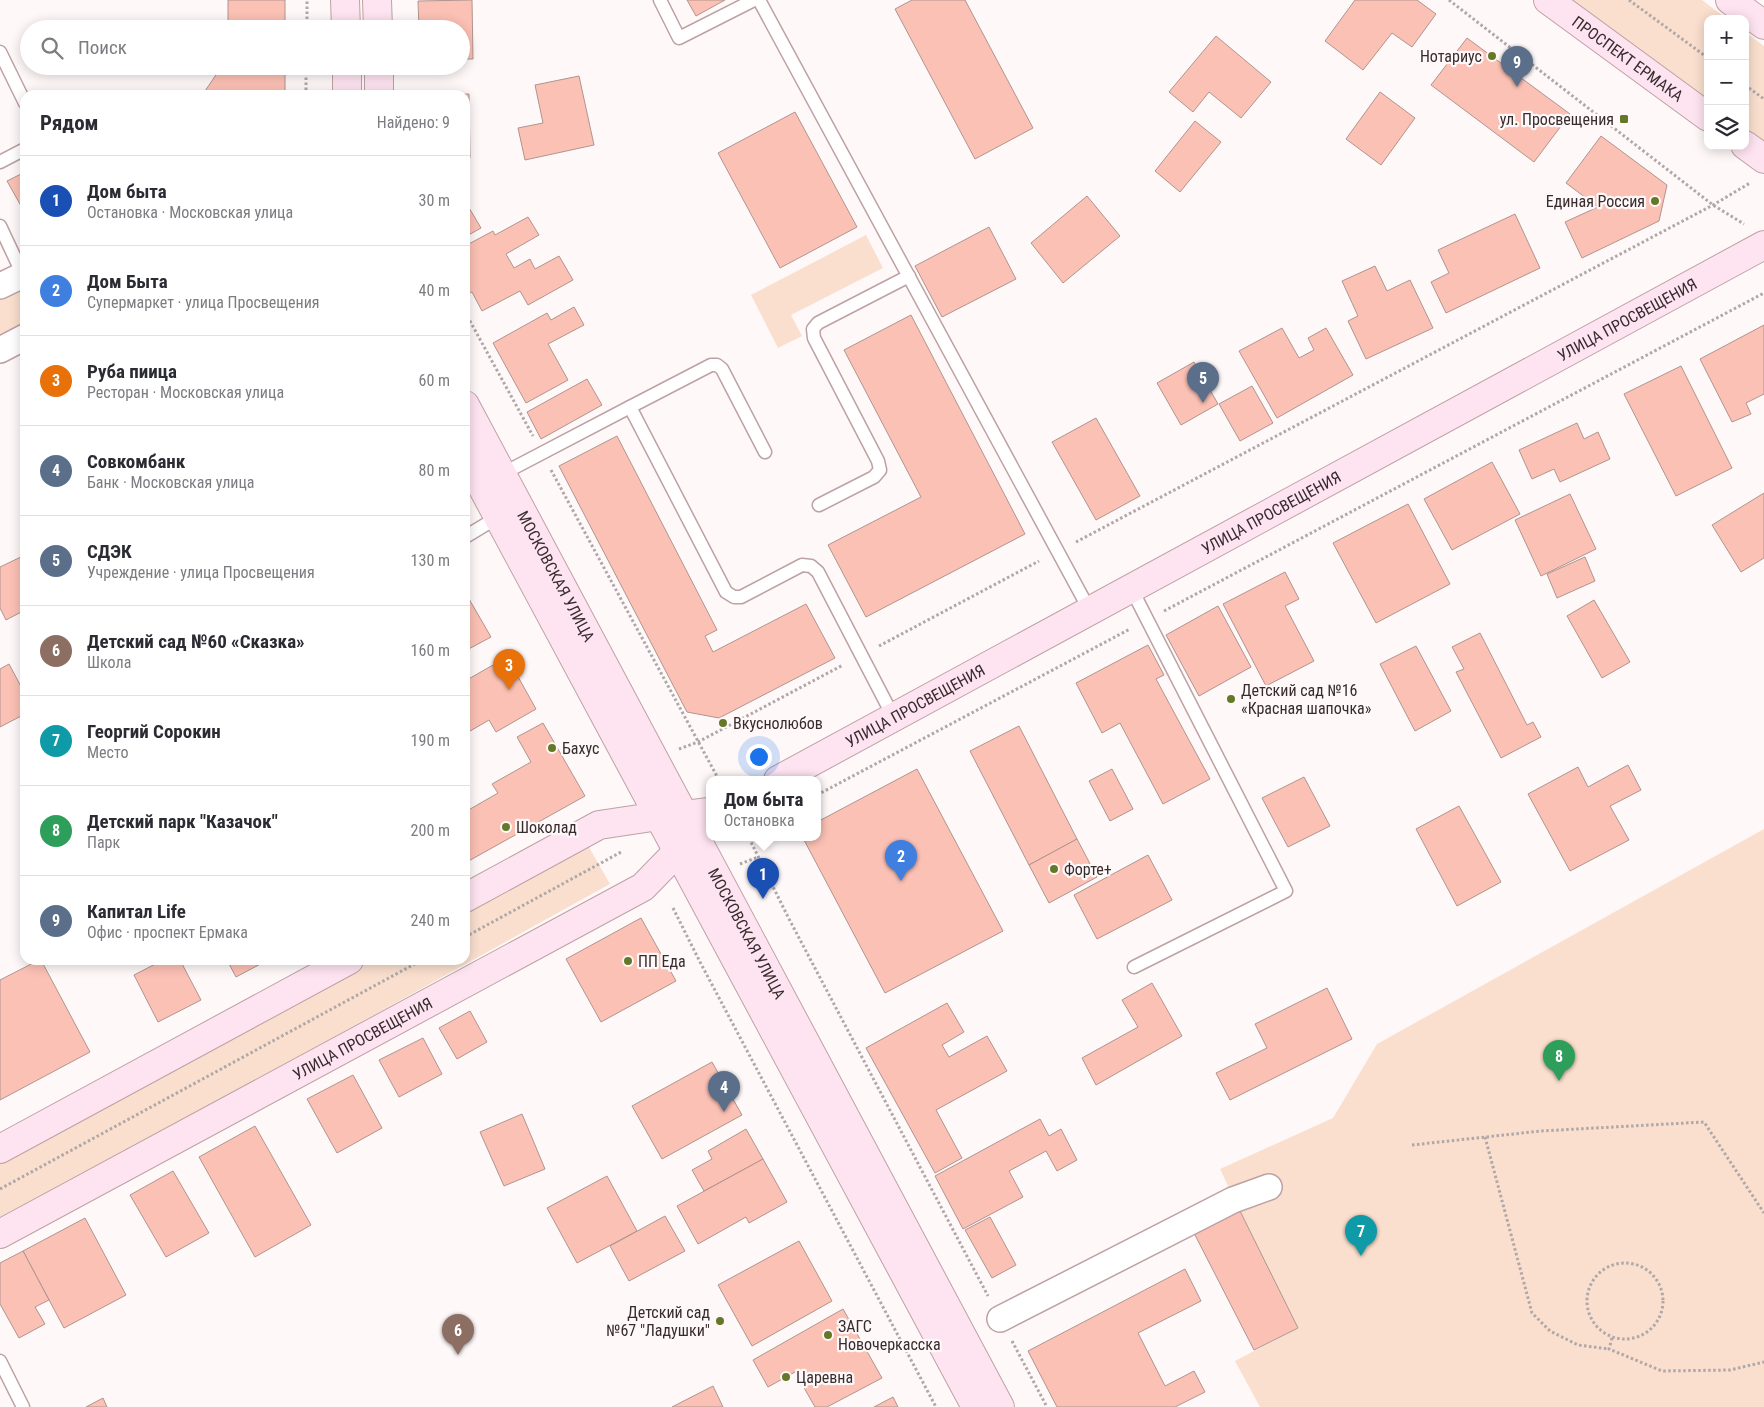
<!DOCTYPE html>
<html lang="ru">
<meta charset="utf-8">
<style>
body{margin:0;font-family:"Roboto Condensed",sans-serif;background:#f7f7f7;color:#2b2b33}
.controls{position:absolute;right:15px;top:15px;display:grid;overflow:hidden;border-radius:10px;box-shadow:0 2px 12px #0003}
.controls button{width:45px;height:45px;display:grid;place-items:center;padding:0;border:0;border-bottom:1px solid #e1e1e2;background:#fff;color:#2b2b33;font:25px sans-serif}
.you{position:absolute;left:758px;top:756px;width:18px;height:18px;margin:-12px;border:4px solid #fff;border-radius:50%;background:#1a73e8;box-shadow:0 0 0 8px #1a73e833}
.badge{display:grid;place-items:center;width:32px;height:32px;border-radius:50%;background:#db2777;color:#fff;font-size:16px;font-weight:700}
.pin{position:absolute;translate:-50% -41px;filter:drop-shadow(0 1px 2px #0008)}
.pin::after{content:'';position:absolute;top:26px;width:18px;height:15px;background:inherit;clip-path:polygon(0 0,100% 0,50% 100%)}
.popup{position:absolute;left:706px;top:776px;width:115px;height:65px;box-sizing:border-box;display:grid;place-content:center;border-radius:10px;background:#fff;filter:drop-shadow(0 1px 4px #0005);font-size:16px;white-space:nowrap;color:#7c7c81}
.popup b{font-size:19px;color:#2b2b33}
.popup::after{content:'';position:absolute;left:50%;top:100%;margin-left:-10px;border:10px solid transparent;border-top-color:#fff}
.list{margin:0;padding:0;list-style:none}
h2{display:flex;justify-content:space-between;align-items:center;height:65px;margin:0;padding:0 20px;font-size:21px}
h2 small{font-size:16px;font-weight:400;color:#7c7c81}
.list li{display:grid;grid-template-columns:32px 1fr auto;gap:15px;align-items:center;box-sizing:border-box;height:90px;padding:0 20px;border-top:1px solid #e1e1e2}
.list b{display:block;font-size:19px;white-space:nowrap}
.list p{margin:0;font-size:16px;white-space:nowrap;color:#7c7c81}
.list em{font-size:16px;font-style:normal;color:#7c7c81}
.icon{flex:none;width:28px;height:28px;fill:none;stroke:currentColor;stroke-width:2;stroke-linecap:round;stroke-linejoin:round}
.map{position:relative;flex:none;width:1764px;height:1407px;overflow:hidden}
.search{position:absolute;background:#fff;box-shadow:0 2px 12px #0003;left:20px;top:20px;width:450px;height:55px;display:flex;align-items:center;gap:12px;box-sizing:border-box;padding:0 18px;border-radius:28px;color:#7c7c81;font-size:19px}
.panel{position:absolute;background:#fff;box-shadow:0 2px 12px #0003;left:20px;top:90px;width:450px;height:875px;border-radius:15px}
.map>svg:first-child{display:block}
</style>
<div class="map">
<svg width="1764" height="1407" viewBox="0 0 1764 1407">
<rect width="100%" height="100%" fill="#fef8f9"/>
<g fill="#fadfce">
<path d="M1562,0H1702L1727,19H1708V107Z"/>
<path d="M1745,32L1764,46V148L1745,134Z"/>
<path d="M866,235L883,268L791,315L802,336L778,348L751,295Z"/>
<path d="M25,285V327L0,339V298Z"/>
<path d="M1764,829V1407H1260L1235,1361L1298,1328L1239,1209L1220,1169L1333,1118L1377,1044Z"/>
<path d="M586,842L610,884L0,1222V1156L365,960H465V907Z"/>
</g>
<g fill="#fcc1b5" stroke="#b0948e">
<rect x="228" y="0" width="57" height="29"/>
<path d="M472,0L473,59H461V29H419L418,1Z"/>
<path d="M687,0H725L696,16Z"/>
<path d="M912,0H965L1033,128L975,159L895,9Z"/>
<path d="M1355,0H1417L1436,14L1412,47L1392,33L1363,70L1325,41Z"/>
<path d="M1216,36L1271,82L1241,118L1209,92L1193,112L1169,92Z"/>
<path d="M1467,38L1570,114L1534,162L1431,85Z"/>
<path d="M222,66H285V95H197L205,91Z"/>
<path d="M579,76L594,145L525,160L518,128L543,123L535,85Z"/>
<path d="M1380,92L1415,118L1381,165L1346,139Z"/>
<path d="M469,94L470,158H465V95H422Z"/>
<path d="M795,112L857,227L780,268L718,153Z"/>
<path d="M1195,121L1221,142L1180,192L1155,171Z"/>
<path d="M1601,136L1667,185L1659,221L1582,258L1565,222L1598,207L1566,183Z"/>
<path d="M25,172V213L7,181Z"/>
<path d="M1087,196L1120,236L1063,283L1031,243Z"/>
<path d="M465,201L481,228L465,237Z"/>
<path d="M1515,214L1540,268L1446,313L1431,282L1449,273L1438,250Z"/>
<path d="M528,217L539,235L506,254L514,268L530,259L535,269L559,256L573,280L528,305L520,291L482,311L472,292L465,296V246L493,231L495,235Z"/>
<path d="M989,227L1016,279L942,317L915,266Z"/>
<path d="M1375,266L1387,291L1410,280L1433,328L1366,359L1348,321L1358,316L1342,281Z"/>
<path d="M574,307L584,325L548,344L568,380L526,403L493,343L547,313L551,320Z"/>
<path d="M911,315L1025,534L866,617L828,545L921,497L844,350Z"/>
<path d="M1764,325V394L1746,403L1751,414L1732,422L1700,359Z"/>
<path d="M1282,328L1299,358L1314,350L1308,338L1326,328L1353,375L1277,418L1239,351Z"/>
<path d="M1194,362L1218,404L1181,425L1157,383Z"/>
<path d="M1681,366L1732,468L1676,496L1624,394Z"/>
<path d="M587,379L602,405L541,439L527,412Z"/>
<path d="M1252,386L1273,423L1240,441L1219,404Z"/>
<path d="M1096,418L1140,496L1096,520L1052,442Z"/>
<path d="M1577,423L1584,439L1598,432L1610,459L1560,482L1554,469L1532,479L1519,450Z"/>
<path d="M617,436L717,630L705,636L713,652L806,604L835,658L719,718L687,712L559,466Z"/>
<path d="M1492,462L1520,514L1452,550L1424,499Z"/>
<path d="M1764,493V558L1741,572L1712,525Z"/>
<path d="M1570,494L1596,549L1541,576L1515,520Z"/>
<path d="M1408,504L1450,584L1376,623L1333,543Z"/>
<path d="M25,555V610L6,620L0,608V567Z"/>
<path d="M1585,557L1595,581L1557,598L1547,574Z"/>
<path d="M1285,572L1299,599L1285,606L1314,661L1266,686L1223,604Z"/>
<path d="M465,592L491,637L465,651Z"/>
<path d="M1594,600L1630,662L1602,678L1567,616Z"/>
<path d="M1218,606L1251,667L1199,696L1166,635Z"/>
<path d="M1480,633L1527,725L1533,722L1541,737L1501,758L1456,672L1464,669L1452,647Z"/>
<path d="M1148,645L1164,675L1156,679L1210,779L1163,804L1120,723L1102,733L1076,683Z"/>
<path d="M1416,646L1451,711L1415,731L1380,664Z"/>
<path d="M507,657L536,709L496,732L489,720L465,734V681Z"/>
<path d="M9,664L25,694V714L0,727V669Z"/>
<path d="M543,723L585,796L465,863V812L498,793L492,784L531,762L517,737Z"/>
<path d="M1019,726L1077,839L1029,865L970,751Z"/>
<path d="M1628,765L1641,790L1610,806L1629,840L1570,871L1528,794L1578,767L1588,787Z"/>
<path d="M917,769L1003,931L885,993L803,838H817V822Z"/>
<path d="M1112,769L1133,809L1110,821L1089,781Z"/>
<path d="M1304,777L1330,826L1288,847L1262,798Z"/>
<path d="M1459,806L1501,882L1457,906L1416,829Z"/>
<path d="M1077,839L1097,877L1049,903L1029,865Z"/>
<path d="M1148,855L1172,900L1097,939L1074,895Z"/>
<path d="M641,918L676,981L601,1022L566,959Z"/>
<path d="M39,960H41L90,1052L0,1100V980Z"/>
<path d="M163,960H180L201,1000L158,1022L134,975Z"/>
<path d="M227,960H268L236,977Z"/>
<path d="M1152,983L1182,1036L1096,1085L1082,1058L1138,1027L1122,1000Z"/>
<path d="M1327,988L1352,1039L1230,1100L1216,1073L1267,1048L1255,1024Z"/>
<path d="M947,1003L964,1032L942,1045L949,1057L987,1036L1007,1071L936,1110L962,1158L935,1173L866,1048Z"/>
<path d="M470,1011L487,1042L457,1059L439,1028Z"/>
<path d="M423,1038L442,1074L399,1097L379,1060Z"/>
<path d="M712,1062L742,1115L662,1159L632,1106Z"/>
<path d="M353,1075L382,1128L337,1153L307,1099Z"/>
<path d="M522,1114L545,1169L504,1186L480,1132Z"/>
<path d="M1040,1119L1049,1136L1061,1129L1077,1160L1057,1171L1046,1151L1009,1171L1023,1197L963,1229L935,1176Z"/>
<path d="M255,1126L311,1225L255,1257L199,1157Z"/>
<path d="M746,1129L763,1159L704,1191L692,1170L712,1159L708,1151Z"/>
<path d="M763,1159L787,1202L749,1223L746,1217L698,1244L677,1206Z"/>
<path d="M173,1171L209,1233L166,1257L130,1195Z"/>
<path d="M607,1176L637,1231L577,1263L547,1208Z"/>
<path d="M1239,1209L1298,1328L1254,1350L1194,1233Z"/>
<path d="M665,1216L685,1251L629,1281L610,1246Z"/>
<path d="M990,1217L1016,1265L992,1278L965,1230Z"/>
<path d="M85,1218L126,1295L64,1328L23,1251Z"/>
<path d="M799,1241L832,1301L752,1346L718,1285Z"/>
<path d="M23,1251L49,1300L35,1307L45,1324L19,1338L0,1304V1263Z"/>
<path d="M1185,1269L1201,1301L1138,1333L1165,1386L1194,1371L1205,1392L1175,1407H1057L1028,1351Z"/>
<path d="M843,1309L882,1378L827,1407H815L795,1372L768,1387L753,1360Z"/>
<path d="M713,1386L723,1407H672Z"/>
<path d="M893,1397L898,1407H874Z"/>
<path d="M103,1398L107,1407H86Z"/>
</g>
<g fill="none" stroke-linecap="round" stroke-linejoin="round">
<defs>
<g id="lane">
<path d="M660,0L679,38L754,0"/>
<path d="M759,0L1090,611"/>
<path d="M0,52L25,103"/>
<path d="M0,162L25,149"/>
<path d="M0,226L23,275"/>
<path d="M630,407L711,365H717L722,369L765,452"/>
<path d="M502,474L630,407L726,592L734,597H741L802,565L811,566L818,572L894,718"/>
<path d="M819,505L874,477L880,470L878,461L814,338L813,329L818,323L909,276"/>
<path d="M465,537L498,517"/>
<path d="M1131,588L1286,891L1134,967"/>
<path d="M0,1361L23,1407"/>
</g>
<g id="street">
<path d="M0,286L25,274"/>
<path d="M0,350L25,337"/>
<path d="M1000,1319L1233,1200L1269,1187"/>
</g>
<g id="secondary">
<path d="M345,0L346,29"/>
<path d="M377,0L378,29"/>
<path id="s1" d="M1548,0L1708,117"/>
<path d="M1730,0L1764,25"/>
<path d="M347,66V95"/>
<path d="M379,66V95"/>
<path d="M1745,145L1764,159"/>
<path id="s2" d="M465,405L1000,1407"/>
<path d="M465,455L976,1407"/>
<path id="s3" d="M778,780L1764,245"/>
<path d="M465,898L599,825L659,816L685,815L709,812"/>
<path d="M0,1149L349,960"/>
<path id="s4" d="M0,1234L643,887L678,851L688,839"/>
</g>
</defs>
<use href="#lane" stroke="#bea1a4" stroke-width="15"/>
<use href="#street" stroke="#bea1a4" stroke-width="28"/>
<use href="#secondary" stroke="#bea1a4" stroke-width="30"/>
<g stroke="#afa7a8" stroke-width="3" stroke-dasharray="2.5 2.5" stroke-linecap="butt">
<path d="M1449,0L1713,205L1744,224"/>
<path d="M1629,0L1708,58"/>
<path d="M307,29V0"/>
<path d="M1745,85L1764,99"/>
<path d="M306,95V66"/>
<path d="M465,312L533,436"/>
<path d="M551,470L719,780"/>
<path d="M1076,542L1713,205L1750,183"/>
<path d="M1164,611L1764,293"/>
<path d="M879,646L1039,561"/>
<path d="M679,749L698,742L843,665"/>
<path d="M817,795L1130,629"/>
<path d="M749,838L788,917L988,1296"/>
<path d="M740,864L758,857"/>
<path d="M673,908L700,962L936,1407"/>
<path d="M465,937L623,851"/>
<path d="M1485,1137L1532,1313L1550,1331L1578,1345L1609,1349"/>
<path d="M1412,1145L1541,1131L1704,1122L1764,1213"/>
<path d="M0,1189L422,960"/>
<circle cx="1625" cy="1301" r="38"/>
<path d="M1612,1338L1609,1349L1662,1371L1730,1370L1764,1362"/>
<path d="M1012,1341L1047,1407"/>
</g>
<use href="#lane" stroke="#fff" stroke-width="12"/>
<use href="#street" stroke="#fff" stroke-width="25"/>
<use href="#secondary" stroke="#fee3f1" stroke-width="28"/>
</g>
<g fill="#647828" stroke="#fef8f9" stroke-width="2">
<circle cx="1492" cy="56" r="5"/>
<rect x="1619" y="114" width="10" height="10" rx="2.5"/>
<circle cx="1655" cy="201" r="5"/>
<circle cx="1231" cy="699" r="5"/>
<circle cx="723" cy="723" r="5"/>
<circle cx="552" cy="748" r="5"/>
<circle cx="506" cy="827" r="5"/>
<circle cx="1054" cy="869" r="5"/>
<circle cx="628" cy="961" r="5"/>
<circle cx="720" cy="1321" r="5"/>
<circle cx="828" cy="1335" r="5"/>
<circle cx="786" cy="1377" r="5"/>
</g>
<g text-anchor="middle" stroke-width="4.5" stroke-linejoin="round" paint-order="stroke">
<g font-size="16" fill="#372c2d" stroke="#fef8f9" text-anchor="start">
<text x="1482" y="62" text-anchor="end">Нотариус</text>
<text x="1614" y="125" text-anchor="end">ул. Просвещения</text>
<text x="1645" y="207" text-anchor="end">Единая Россия</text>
<text x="1241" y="696">Детский сад №16<tspan x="1241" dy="18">«Красная шапочка»</tspan></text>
<text x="733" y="729">Вкуснолюбов</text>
<text x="562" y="754">Бахус</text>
<text x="516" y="833">Шоколад</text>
<text x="1064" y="875">Форте+</text>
<text x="638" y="967">ПП Еда</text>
<text x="710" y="1318" text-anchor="end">Детский сад<tspan x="710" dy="18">№67 "Ладушки"</tspan></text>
<text x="838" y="1332">ЗАГС<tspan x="838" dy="18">Новочеркасска</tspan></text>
<text x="796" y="1383">Царевна</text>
</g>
<g font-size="16" fill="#372c2d" stroke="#fef8f9">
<text dy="6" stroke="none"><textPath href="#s1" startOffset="99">ПРОСПЕКТ ЕРМАКА</textPath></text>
<text dy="6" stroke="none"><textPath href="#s3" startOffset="966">УЛИЦА ПРОСВЕЩЕНИЯ</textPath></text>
<text dy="6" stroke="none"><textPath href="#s3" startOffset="561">УЛИЦА ПРОСВЕЩЕНИЯ</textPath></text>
<text dy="6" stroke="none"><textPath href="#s2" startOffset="194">МОСКОВСКАЯ УЛИЦА</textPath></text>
<text dy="6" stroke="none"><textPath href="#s3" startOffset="156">УЛИЦА ПРОСВЕЩЕНИЯ</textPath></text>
<text dy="6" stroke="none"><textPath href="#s2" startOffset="599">МОСКОВСКАЯ УЛИЦА</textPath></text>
<text dy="6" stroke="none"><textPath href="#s4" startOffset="412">УЛИЦА ПРОСВЕЩЕНИЯ</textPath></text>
</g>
</g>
</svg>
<div class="controls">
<button>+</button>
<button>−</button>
<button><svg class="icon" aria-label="layers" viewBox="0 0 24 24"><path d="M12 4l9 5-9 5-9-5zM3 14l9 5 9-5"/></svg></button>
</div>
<div class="you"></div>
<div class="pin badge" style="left:763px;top:899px;background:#1a4fb4">1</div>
<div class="popup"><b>Дом быта</b>Остановка</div>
<div class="pin badge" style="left:901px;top:881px;background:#3f7fe0">2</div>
<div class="pin badge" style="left:509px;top:690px;background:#e8710a">3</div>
<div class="pin badge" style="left:724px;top:1112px;background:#5c6f8a">4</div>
<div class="pin badge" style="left:1203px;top:403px;background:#5c6f8a">5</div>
<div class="pin badge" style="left:458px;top:1355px;background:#8d6e63">6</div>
<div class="pin badge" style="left:1361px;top:1256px;background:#0f9aa8">7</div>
<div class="pin badge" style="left:1559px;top:1081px;background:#2e9e5b">8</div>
<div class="pin badge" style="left:1517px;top:87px;background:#5c6f8a">9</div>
<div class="search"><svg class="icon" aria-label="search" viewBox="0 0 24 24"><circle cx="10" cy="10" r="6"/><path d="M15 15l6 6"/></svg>Поиск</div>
<section class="panel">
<h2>Рядом<small>Найдено: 9</small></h2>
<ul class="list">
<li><span class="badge" style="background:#1a4fb4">1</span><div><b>Дом быта</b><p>Остановка · Московская улица</p></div><em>30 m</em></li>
<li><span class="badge" style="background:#3f7fe0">2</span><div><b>Дом Быта</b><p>Супермаркет · улица Просвещения</p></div><em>40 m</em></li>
<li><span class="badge" style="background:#e8710a">3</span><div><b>Руба пиица</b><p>Ресторан · Московская улица</p></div><em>60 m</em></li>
<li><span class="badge" style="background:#5c6f8a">4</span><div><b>Совкомбанк</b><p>Банк · Московская улица</p></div><em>80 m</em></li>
<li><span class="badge" style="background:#5c6f8a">5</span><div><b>СДЭК</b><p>Учреждение · улица Просвещения</p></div><em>130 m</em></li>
<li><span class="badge" style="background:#8d6e63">6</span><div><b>Детский сад №60 «Сказка»</b><p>Школа</p></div><em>160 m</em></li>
<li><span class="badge" style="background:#0f9aa8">7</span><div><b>Георгий Сорокин</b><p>Место</p></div><em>190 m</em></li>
<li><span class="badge" style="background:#2e9e5b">8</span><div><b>Детский парк &quot;Казачок&quot;</b><p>Парк</p></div><em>200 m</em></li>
<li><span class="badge" style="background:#5c6f8a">9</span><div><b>Капитал Life</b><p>Офис · проспект Ермака</p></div><em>240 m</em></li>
</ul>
</section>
</div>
